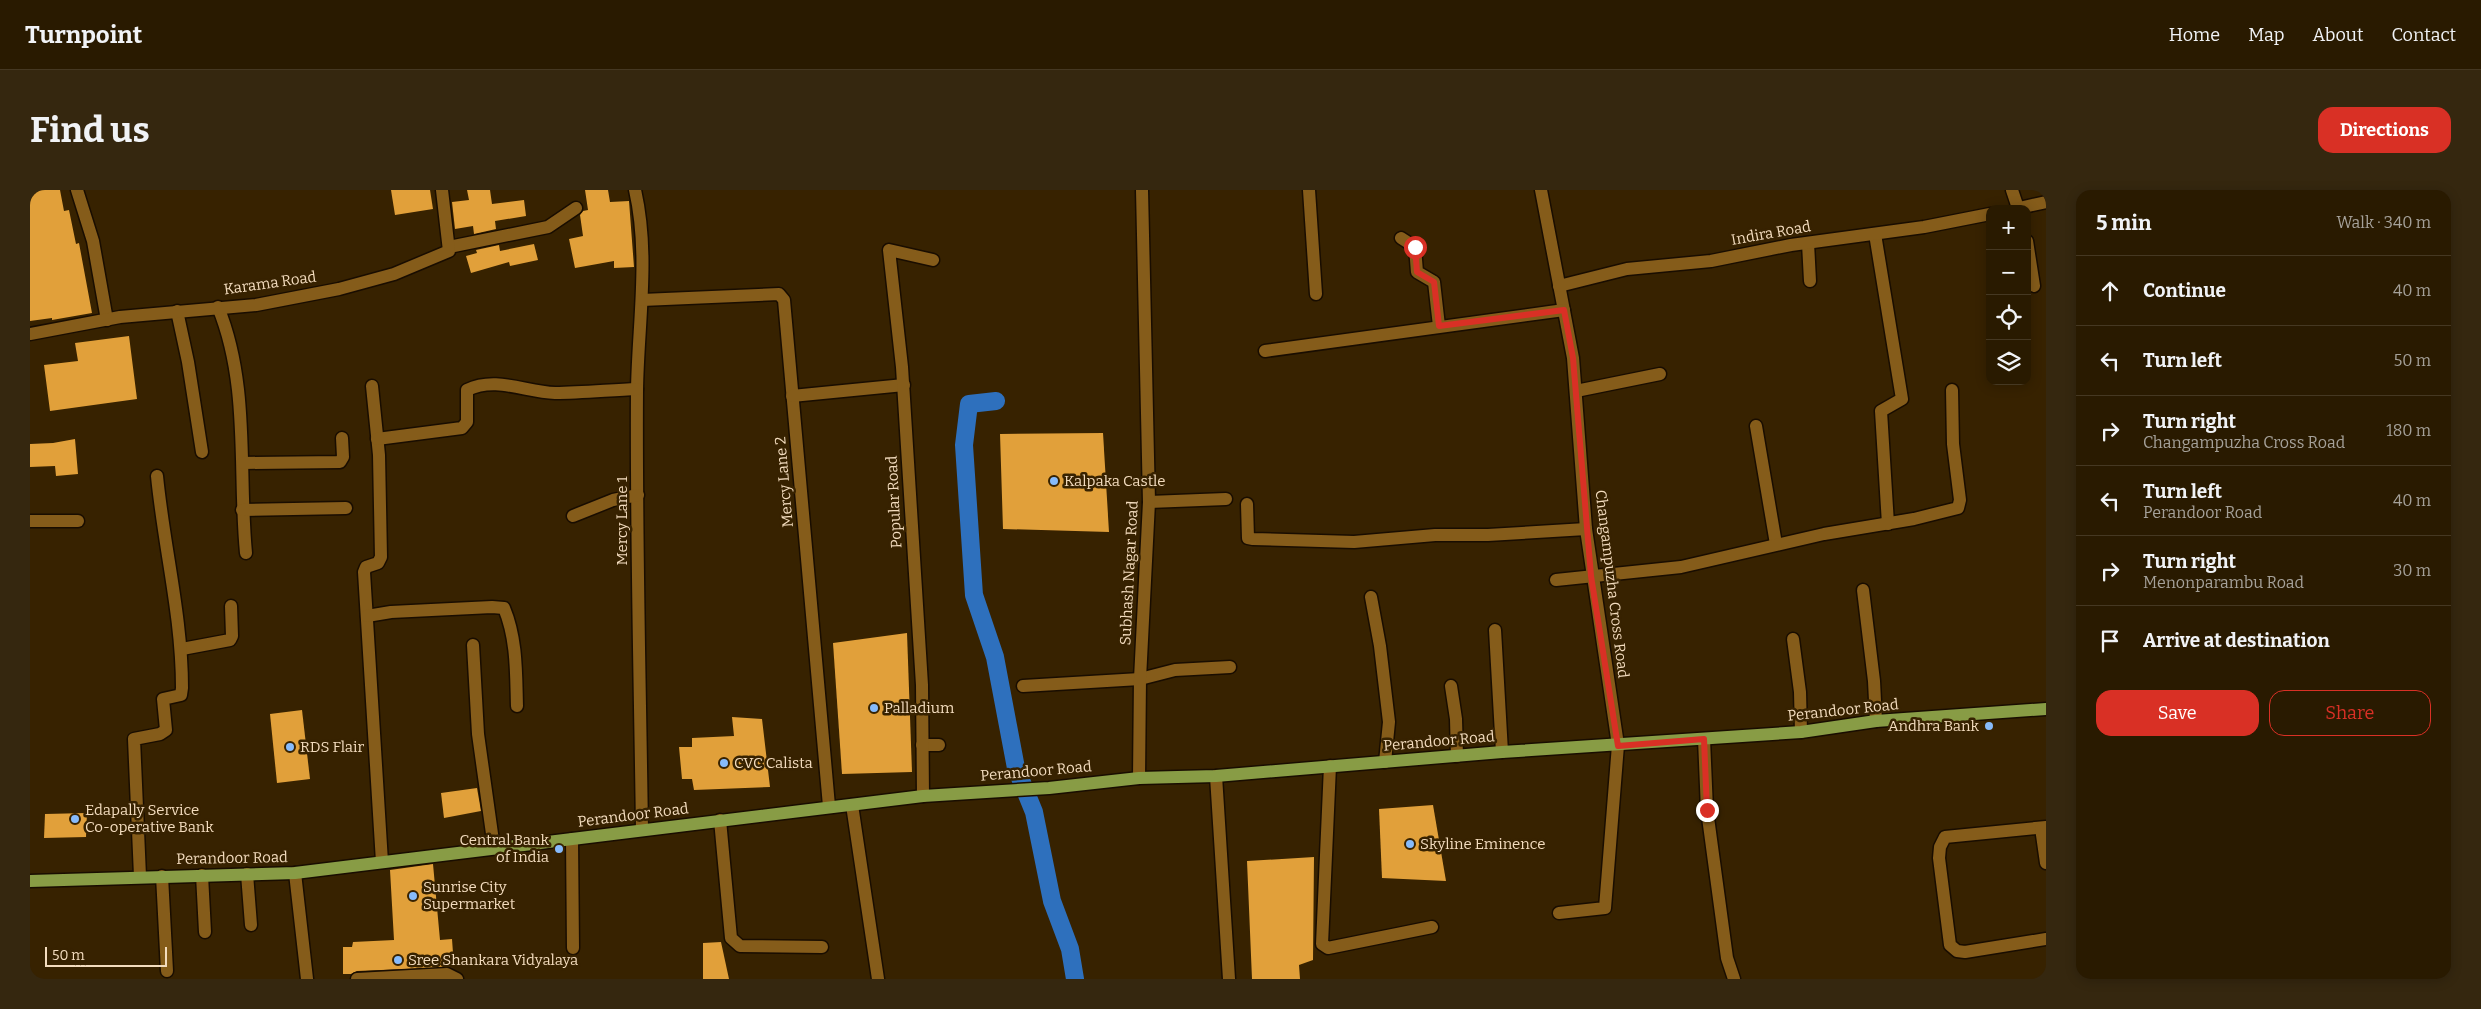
<!DOCTYPE html>
<meta charset="utf-8">
<style>
body{margin:0;font-family:Bitter,serif;background:#35270f;color:#f1f3f6}
.controls{position:absolute;right:15px;top:15px;display:grid;overflow:hidden;border-radius:10px;box-shadow:0 2px 12px #0003}
.controls button{width:45px;height:45px;display:grid;place-items:center;padding:0;border:0;border-bottom:1px solid #453822;background:#291a00;color:#f1f3f6;font:25px sans-serif}
.scale{position:absolute;left:15px;bottom:12px;width:122px;box-sizing:border-box;padding-left:5px;border:2px solid #f3dcbe;border-top:0;font-size:14px;line-height:18px;white-space:nowrap;color:#f3dcbe;-webkit-text-stroke:4px #372200;paint-order:stroke}
.stop{position:absolute;width:15px;height:15px;margin:-11px;border:4px solid #d93025;border-radius:50%;background:#fff}
.stop.end{background:#d93025;border-color:#fff;box-shadow:0 1px 5px #0008}
.list{margin:0;padding:0;list-style:none}
h2{display:flex;justify-content:space-between;align-items:center;height:65px;margin:0;padding:0 20px;font-size:21px}
h2 small{font-size:16px;font-weight:400;color:#a5a199}
.list li{display:grid;grid-template-columns:32px 1fr auto;gap:15px;align-items:center;box-sizing:border-box;height:70px;padding:0 20px;border-top:1px solid #453822}
.list b{display:block;font-size:19px;white-space:nowrap}
.list p{margin:0;font-size:16px;white-space:nowrap;color:#a5a199}
.list em{font-size:16px;font-style:normal;color:#a5a199}
.actions{display:flex;gap:10px;padding:15px 20px}
.actions a{flex:1;padding:11px 0;border:1px solid #d93025;border-radius:15px;text-align:center;font-size:18px;color:#d93025}
.actions .main{background:#d93025;color:#fff}
.icon{flex:none;width:28px;height:28px;fill:none;stroke:currentColor;stroke-width:2;stroke-linecap:round;stroke-linejoin:round}
.map{position:relative;flex:none;width:2016px;height:789px;overflow:hidden;border-radius:15px}
header{display:flex;align-items:center;gap:30px;box-sizing:border-box;height:70px;padding:0 25px;background:#291a00;border-bottom:1px solid #453822}
header strong{font-size:24px}
nav{display:flex;gap:28px;margin-inline-start:auto;font-size:18px}
.intro{display:flex;align-items:center;justify-content:space-between;box-sizing:border-box;height:120px;padding:0 30px}
h1{margin:0;font-size:35px}
.button{padding:12px 22px;border-radius:15px;background:#d93025;color:#fff;font-size:18px;font-weight:700}
main{display:flex;gap:30px;padding:0 30px}
aside{flex:1;background:#291a00;border-radius:15px;box-shadow:0 2px 12px #0003}
.map>svg:first-child{display:block}
</style>
<header>
<strong>Turnpoint</strong>
<nav><a>Home</a><a>Map</a><a>About</a><a>Contact</a></nav>
</header>
<div class="intro"><h1>Find us</h1><a class="button">Directions</a></div>
<main>
<div class="map">
<svg width="2016" height="789" viewBox="0 0 2016 789">
<rect width="100%" height="100%" fill="#372200"/>
<g fill="none" stroke-linecap="round" stroke-linejoin="round">
<path stroke="#2e70bd" stroke-width="18" d="M966,211L939,214L934,255L944,405L965,467L986,578L1004,622L1022,711L1040,759L1045,789"/>
</g>
<g fill="#e1a03a">
<path d="M0,0H30L34,21L39,20L46,54L49,53L62,123L22,130V128L0,131Z"/>
<path d="M361,0H400L403,19L365,25Z"/>
<path d="M437,0H460L462,14L494,10L496,26L465,31L466,39L444,44L443,36L425,39L422,12L439,10Z"/>
<path d="M555,0H578L580,12L599,11L604,77L584,78V71L545,78L539,49L553,46L550,25L553,21L558,20Z"/>
<path d="M504,54L508,70L480,76L479,72L441,83L436,66L447,63L446,60L469,55L470,61Z"/>
<path d="M99,146L107,209L20,221L14,175L48,171L45,153Z"/>
<path d="M1073,243L1079,342L973,339L970,244Z"/>
<path d="M45,249L48,284L26,286L25,276L0,277V254L23,253Z"/>
<path d="M877,443L882,582L812,584L803,453Z"/>
<path d="M272,520L280,589L247,593L240,524Z"/>
<path d="M702,527L732,529L740,597L664,600L662,589H652L649,557H662V548L704,546Z"/>
<path d="M447,598L451,621L414,628L411,603Z"/>
<path d="M1403,615L1416,691L1352,688L1349,619Z"/>
<path d="M57,623L56,647L14,648L15,624Z"/>
<path d="M1284,667L1283,770L1269,775L1270,789H1222L1217,671Z"/>
<path d="M403,674L410,750L422,749L424,777L327,781L321,784H313V757H322L323,752L364,750L360,680Z"/>
<path d="M691,752L699,789H673V753Z"/>
</g>
<g fill="none" stroke-linecap="round" stroke-linejoin="round">
<defs>
<g id="minor">
<path d="M47,0L63,51L77,130"/>
<path d="M605,0C620,65 608,134 607,200C606,347 610,494 612,640"/>
<path d="M1279,0L1286,104"/>
<path d="M1511,0L1543,168L1556,339L1588,555L1575,718L1529,723"/>
<path d="M1982,0L1988,18"/>
<path d="M1985,19L2016,12"/>
<path d="M1845,44L1872,209L1851,221L1858,334"/>
<path d="M1371,48L1385,57L1387,82L1404,92L1409,136"/>
<path d="M1997,51L2004,96"/>
<path d="M1778,53L1780,91"/>
<path d="M419,57L518,37L546,18"/>
<path d="M1529,96L1597,79L1681,71L1761,55L1894,37L1960,24"/>
<path d="M612,110L749,104L754,110L799,616"/>
<path d="M188,117C220,195 208,281 216,363"/>
<path d="M147,121L158,172L172,262"/>
<path d="M0,144L90,127L226,115L309,99L364,84L419,61L412,0"/>
<path d="M1235,161L1534,120"/>
<path d="M342,196L349,265L351,367L348,373L336,377L334,382L352,672"/>
<path d="M1546,201L1630,184"/>
<path d="M762,206L874,195"/>
<path d="M1726,236L1746,354"/>
<path d="M347,249L432,238L437,232V200C466,186 495,202 525,203C552,203 580,200 607,199"/>
<path d="M213,273L310,272L313,267L312,248"/>
<path d="M1119,312L1196,309"/>
<path d="M1217,314L1218,348L1223,349L1324,352L1405,345H1458L1556,339"/>
<path d="M212,320L316,318"/>
<path d="M543,326L583,310L608,305"/>
<path d="M0,331H48"/>
<path d="M1526,390L1651,377L1794,344L1884,329L1928,318L1930,310L1923,254L1922,200"/>
<path d="M1833,400L1844,491L1846,531"/>
<path d="M1341,407L1350,456L1359,532L1355,572"/>
<path d="M337,426L361,422L462,417L474,418C487,449 486,483 487,516"/>
<path d="M1465,440L1472,562"/>
<path d="M1763,449L1770,502L1771,542"/>
<path d="M443,455L448,544L464,658"/>
<path d="M152,459L200,450L202,446L201,416"/>
<path d="M993,496L1110,489L1145,480L1200,477"/>
<path d="M1421,496L1426,529L1427,566"/>
<path d="M1674,549L1677,620L1697,768L1704,789"/>
<path d="M892,555H909"/>
<path d="M1300,576L1292,754L1298,758L1402,737"/>
<path d="M1186,586L1199,789"/>
<path d="M1109,588L1110,489L1119,312L1112,0"/>
<path d="M893,606L892,495L872,177L859,60L903,70"/>
<path d="M822,615L848,789"/>
<path d="M690,630L701,748L710,756L792,757"/>
<path d="M2016,637L1915,647L1910,657L1909,668L1920,755L1927,761L1935,762L2016,749"/>
<path d="M2011,638L2016,673"/>
<path d="M542,649L543,758"/>
<path d="M265,683L277,789"/>
<path d="M217,684L221,735"/>
<path d="M172,685L175,742"/>
<path d="M110,686L104,549L130,544L136,540L133,509L151,505L152,498C152,426 134,358 127,286"/>
<path d="M132,686L137,781"/>
<path d="M327,789L417,784L427,789"/>
</g>
<path id="major" d="M0,691L265,683L893,606L1019,598L1109,588L1186,586L1472,562L1771,542L1846,531L2016,519"/>
</defs>
<use href="#minor" stroke="#190d00" stroke-width="15"/>
<use href="#major" stroke="#190d00" stroke-width="15"/>
<use href="#minor" stroke="#855c1a" stroke-width="12"/>
<use href="#major" stroke="#889c45" stroke-width="12"/>
</g>
<g fill="none" stroke-linecap="round" stroke-linejoin="round">
<path stroke="#d93025" stroke-width="6" d="M1385,57L1387,82L1404,92L1409,136L1534,120L1543,168L1561,386L1588,556L1674,549L1677,620"/>
</g>
<g fill="#87bbfb" stroke="#372200" stroke-width="2">
<circle cx="1024" cy="291" r="5"/>
<circle cx="844" cy="518" r="5"/>
<circle cx="1959" cy="536" r="5"/>
<circle cx="260" cy="557" r="5"/>
<circle cx="694" cy="573" r="5"/>
<circle cx="45" cy="629" r="5"/>
<circle cx="1380" cy="654" r="5"/>
<circle cx="529" cy="659" r="5"/>
<circle cx="383" cy="706" r="5"/>
<circle cx="368" cy="770" r="5"/>
</g>
<g text-anchor="middle" stroke-width="5" stroke-linejoin="round" paint-order="stroke">
<g font-size="15" fill="#f3dcbe" stroke="#372200">
<text transform="translate(1741 43) rotate(-10)" y="5">Indira Road</text>
<text transform="translate(240 93) rotate(-8)" y="5">Karama Road</text>
<text transform="translate(754 292) rotate(-95)" y="5">Mercy Lane 2</text>
<text transform="translate(864 312) rotate(-93)" y="5">Popular Road</text>
<text transform="translate(592 331) rotate(-90)" y="5">Mercy Lane 1</text>
<text transform="translate(1099 383) rotate(-87)" y="5">Subhash Nagar Road</text>
<text transform="translate(1582 394) rotate(83)" y="5">Changampuzha Cross Road</text>
<text transform="translate(1813 520) rotate(-6)" y="5">Perandoor Road</text>
<text transform="translate(1409 551) rotate(-5)" y="5">Perandoor Road</text>
<text transform="translate(1006 581) rotate(-5)" y="5">Perandoor Road</text>
<text transform="translate(603 625) rotate(-7)" y="5">Perandoor Road</text>
<text transform="translate(202 668) rotate(-1)" y="5">Perandoor Road</text>
</g>
<g font-size="15" fill="#f3dcbe" stroke="#372200" text-anchor="start">
<text x="1034" y="296">Kalpaka Castle</text>
<text x="854" y="523">Palladium</text>
<text x="1949" y="541" text-anchor="end">Andhra Bank</text>
<text x="270" y="562">RDS Flair</text>
<text x="704" y="578">CVC Calista</text>
<text x="55" y="625">Edapally Service<tspan x="55" dy="17">Co-operative Bank</tspan></text>
<text x="519" y="655" text-anchor="end">Central Bank<tspan x="519" dy="17">of India</tspan></text>
<text x="1390" y="659">Skyline Eminence</text>
<text x="393" y="702">Sunrise City<tspan x="393" dy="17">Supermarket</tspan></text>
<text x="378" y="775">Sree Shankara Vidyalaya</text>
</g>
</g>
</svg>
<div class="controls">
<button>+</button>
<button>−</button>
<button><svg class="icon" aria-label="locate" viewBox="0 0 24 24"><circle cx="12" cy="12" r="6"/><path d="M12 2v4M12 18v4M2 12h4M18 12h4"/></svg></button>
<button><svg class="icon" aria-label="layers" viewBox="0 0 24 24"><path d="M12 4l9 5-9 5-9-5zM3 14l9 5 9-5"/></svg></button>
</div>
<div class="scale">50 m</div>
<div class="stop" style="left:1385px;top:57px"></div>
<div class="stop end" style="left:1677px;top:620px"></div>
</div>
<aside>
<h2>5 min<small>Walk · 340 m</small></h2>
<ul class="list">
<li><svg class="icon" aria-label="ahead" viewBox="0 0 24 24"><path d="M12 20V5M6 11l6-6 6 6"/></svg><div><b>Continue</b></div><em>40 m</em></li>
<li><svg class="icon" aria-label="left" viewBox="0 0 24 24"><path d="M17 20v-9H6M10 6l-5 5 5 5"/></svg><div><b>Turn left</b></div><em>50 m</em></li>
<li><svg class="icon" aria-label="right" viewBox="0 0 24 24"><path d="M7 20v-9h11M14 6l5 5-5 5"/></svg><div><b>Turn right</b><p>Changampuzha Cross Road</p></div><em>180 m</em></li>
<li><svg class="icon" aria-label="left" viewBox="0 0 24 24"><path d="M17 20v-9H6M10 6l-5 5 5 5"/></svg><div><b>Turn left</b><p>Perandoor Road</p></div><em>40 m</em></li>
<li><svg class="icon" aria-label="right" viewBox="0 0 24 24"><path d="M7 20v-9h11M14 6l5 5-5 5"/></svg><div><b>Turn right</b><p>Menonparambu Road</p></div><em>30 m</em></li>
<li><svg class="icon" aria-label="arrive" viewBox="0 0 24 24"><path d="M6 21V4h12l-3 4 3 4H6"/></svg><div><b>Arrive at destination</b></div></li>
</ul>
<div class="actions"><a class="main">Save</a><a>Share</a></div>
</aside>
</main>
